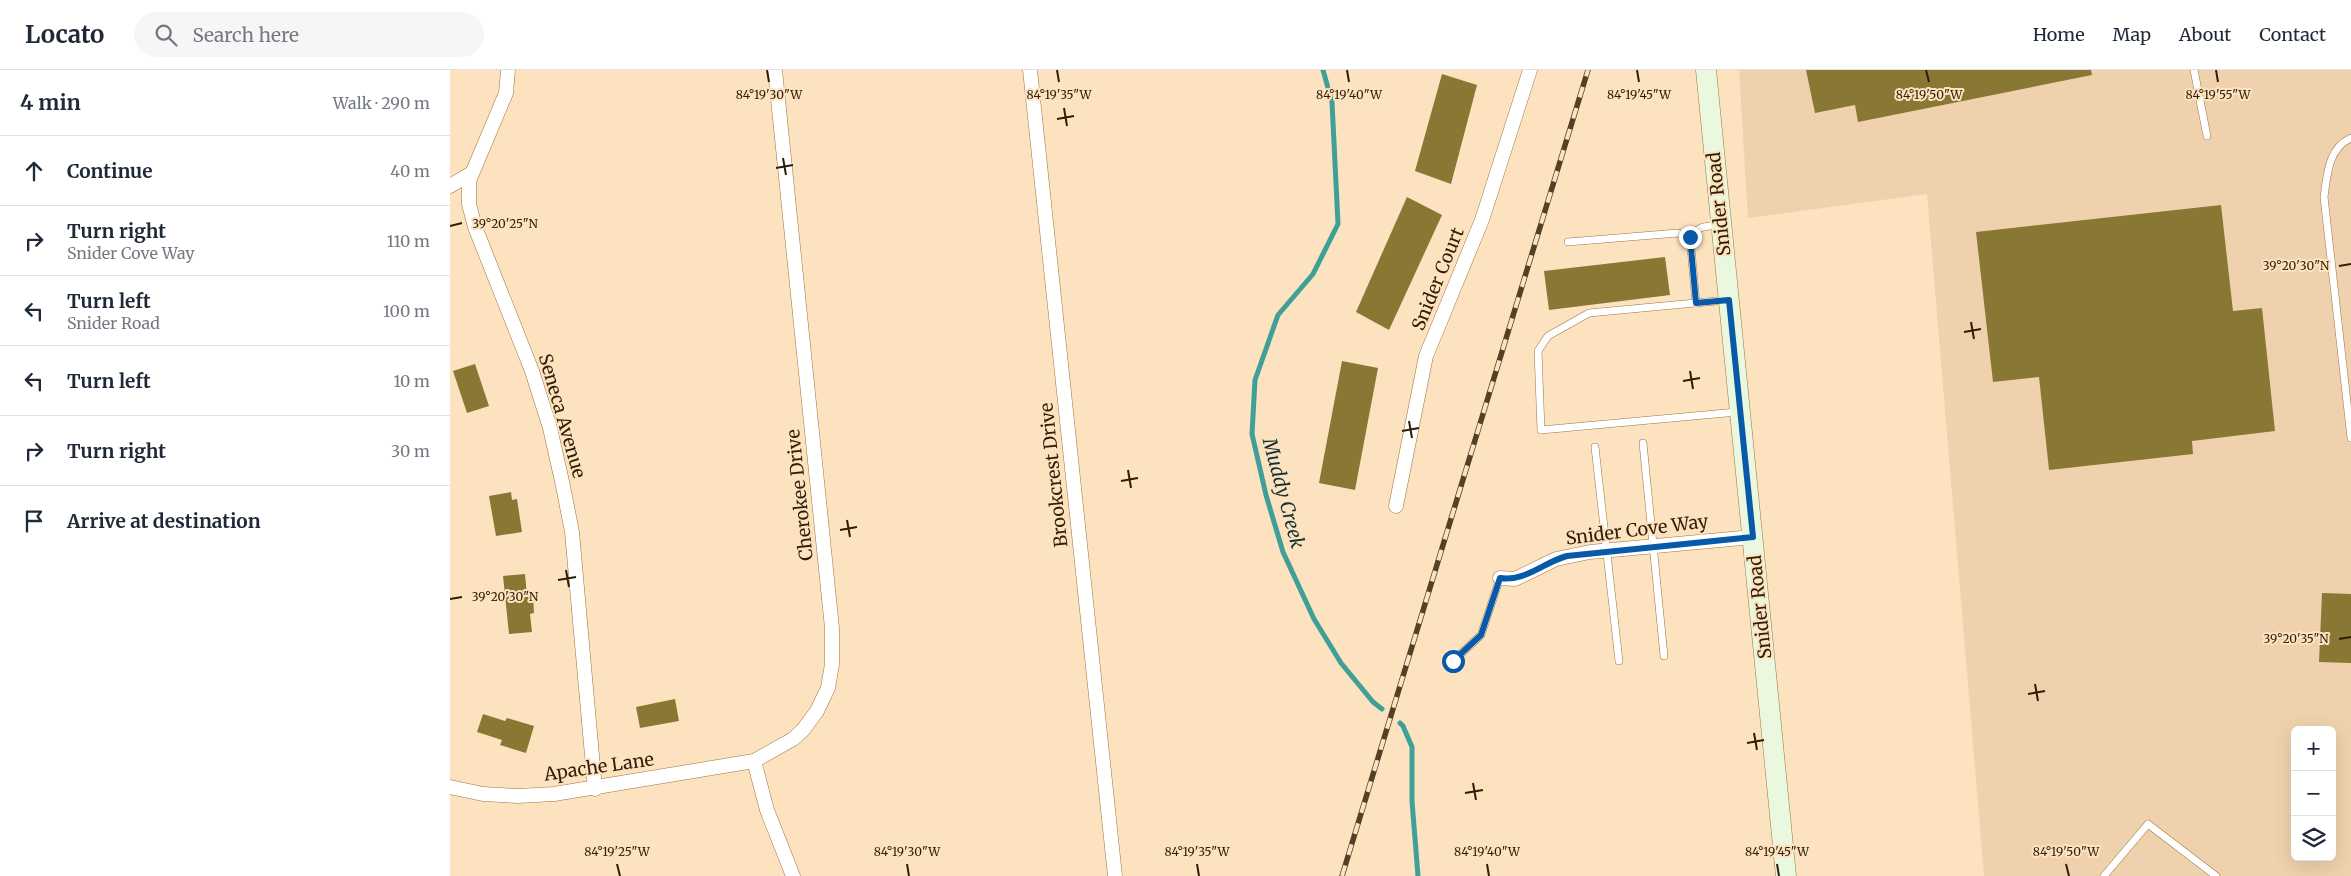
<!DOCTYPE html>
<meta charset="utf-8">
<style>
body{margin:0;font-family:Merriweather,serif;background:#f6f6f7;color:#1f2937}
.controls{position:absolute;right:15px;bottom:15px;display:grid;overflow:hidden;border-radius:8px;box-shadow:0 5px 20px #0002}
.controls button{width:45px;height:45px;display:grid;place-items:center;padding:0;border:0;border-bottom:1px solid #e0e1e3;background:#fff;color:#1f2937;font:25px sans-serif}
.stop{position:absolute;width:15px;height:15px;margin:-11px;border:4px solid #085aa8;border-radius:50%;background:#fff}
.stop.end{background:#085aa8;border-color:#fff;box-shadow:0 1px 5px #0008}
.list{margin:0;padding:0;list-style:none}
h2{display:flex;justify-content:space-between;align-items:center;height:65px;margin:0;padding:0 20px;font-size:21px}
h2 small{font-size:16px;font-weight:400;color:#747a83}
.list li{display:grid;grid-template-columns:32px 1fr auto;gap:15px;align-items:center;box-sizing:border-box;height:70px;padding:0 20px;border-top:1px solid #e0e1e3}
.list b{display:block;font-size:19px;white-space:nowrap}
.list p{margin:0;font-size:16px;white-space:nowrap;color:#747a83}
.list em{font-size:16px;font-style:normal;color:#747a83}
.icon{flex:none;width:28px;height:28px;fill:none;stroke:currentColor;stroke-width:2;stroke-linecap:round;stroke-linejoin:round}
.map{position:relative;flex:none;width:1901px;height:806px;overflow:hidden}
header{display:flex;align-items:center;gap:30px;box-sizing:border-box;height:70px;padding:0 25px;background:#fff;border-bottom:1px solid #e0e1e3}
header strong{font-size:24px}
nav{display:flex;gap:28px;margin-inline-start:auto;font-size:18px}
.search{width:350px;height:45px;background:#f6f6f7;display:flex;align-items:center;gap:12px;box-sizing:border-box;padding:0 18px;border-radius:28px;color:#747a83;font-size:19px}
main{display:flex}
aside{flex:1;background:#fff}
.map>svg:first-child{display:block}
</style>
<header>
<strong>Locato</strong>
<div class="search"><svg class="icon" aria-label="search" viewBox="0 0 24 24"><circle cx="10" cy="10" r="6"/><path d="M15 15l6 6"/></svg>Search here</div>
<nav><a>Home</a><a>Map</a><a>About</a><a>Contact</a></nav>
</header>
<main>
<aside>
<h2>4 min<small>Walk · 290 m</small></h2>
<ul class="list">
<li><svg class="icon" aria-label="ahead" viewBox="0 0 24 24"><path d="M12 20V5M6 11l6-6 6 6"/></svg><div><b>Continue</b></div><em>40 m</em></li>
<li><svg class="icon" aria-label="right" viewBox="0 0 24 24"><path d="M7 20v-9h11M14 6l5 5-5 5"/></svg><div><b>Turn right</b><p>Snider Cove Way</p></div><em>110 m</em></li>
<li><svg class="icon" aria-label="left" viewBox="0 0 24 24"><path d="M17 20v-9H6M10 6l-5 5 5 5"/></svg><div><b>Turn left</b><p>Snider Road</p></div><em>100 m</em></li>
<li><svg class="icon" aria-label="left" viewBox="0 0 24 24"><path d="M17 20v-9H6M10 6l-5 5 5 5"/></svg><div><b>Turn left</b></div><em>10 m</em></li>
<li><svg class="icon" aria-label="right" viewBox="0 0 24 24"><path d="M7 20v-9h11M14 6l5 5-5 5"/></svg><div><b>Turn right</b></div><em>30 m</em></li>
<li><svg class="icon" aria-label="arrive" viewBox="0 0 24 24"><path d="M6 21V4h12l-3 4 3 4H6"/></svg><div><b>Arrive at destination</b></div></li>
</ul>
</aside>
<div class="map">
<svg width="1901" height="806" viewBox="0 0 1901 806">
<rect width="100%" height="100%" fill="#fde2c0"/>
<path fill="#efd2ad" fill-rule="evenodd" d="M1289,0H1901V806H1534L1477,124L1298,148ZM1845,660H1882V787H1845Z"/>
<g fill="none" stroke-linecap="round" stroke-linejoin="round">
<g stroke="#409f97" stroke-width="5">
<path d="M873,0L882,32L888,154L863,204L828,245L805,310L802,364L816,425L833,482L864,549L891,593L923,632L932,639"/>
<path d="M950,653L953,656L962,677V731L968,806"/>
</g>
</g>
<g fill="#897734">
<path d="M1356,0H1641L1642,5L1408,52L1405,35L1365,43Z"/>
<path d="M992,4L1027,15L1001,114L965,101Z"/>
<path d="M957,127L992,145L939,260L906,242Z"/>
<path d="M1771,135L1783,241L1812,238L1825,361L1742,371L1743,384L1599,400L1589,307L1543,312L1526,162Z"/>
<path d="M1215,187L1220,225L1099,240L1094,201Z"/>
<path d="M892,291L928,298L905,420L869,413Z"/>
<path d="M25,294L39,336L17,343L3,301Z"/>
<path d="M61,422L62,430L67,429L72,462L46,466L39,426Z"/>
<path d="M75,504L77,526H83L84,543L80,544L82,562L59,564L53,506Z"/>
<path d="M1872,523L1901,524V593L1869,592Z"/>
<path d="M225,629L229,651L190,658L186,637Z"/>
<path d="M33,644L55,651L57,648L84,656L76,683L50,675L52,670L27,662Z"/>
</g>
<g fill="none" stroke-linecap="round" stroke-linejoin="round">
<defs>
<g id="lane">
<path d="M1744,0L1757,66"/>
<path d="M1901,68C1878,78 1877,106 1874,127L1901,368"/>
<path d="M1118,172L1228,163L1240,167"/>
<path d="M1277,230L1139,243L1098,266L1088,281L1091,360L1287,342"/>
<path d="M1246,233L1240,167C1248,156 1256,156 1269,155"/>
<path d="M1193,373L1214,586"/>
<path d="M1145,377L1169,591"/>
<path d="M1003,591L1031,565L1050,508"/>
<path d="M1654,806L1698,754L1766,806"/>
</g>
<g id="street">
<path d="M58,0L56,23L19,111V134L25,157L82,301L100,358L113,416L122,462L145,719"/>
<path d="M580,0L665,806"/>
<path d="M0,116L22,103"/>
<path d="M946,436L976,286L1032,150L1080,0"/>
<path d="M1050,508L1065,509L1106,489L1140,482L1303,467"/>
<path d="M304,691L317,740L343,806"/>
<path d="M0,717L33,724L68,726L104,724L304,691L343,669L353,660L367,641L378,618L382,594V558L325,0"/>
</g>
<path id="secondary" d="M1256,0L1336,806"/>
</defs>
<use href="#lane" stroke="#9d753d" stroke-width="8"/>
<use href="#street" stroke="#9d753d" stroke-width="15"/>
<use href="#secondary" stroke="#9d753d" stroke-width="21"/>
<use href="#lane" stroke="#fff" stroke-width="7"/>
<use href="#street" stroke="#fff" stroke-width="14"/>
<use href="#secondary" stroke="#e9f8df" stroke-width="20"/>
<defs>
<path id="rail" d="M892,806L1138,0"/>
</defs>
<use href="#rail" stroke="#534127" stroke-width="5.5"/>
<use href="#rail" stroke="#fde2c0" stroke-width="4" stroke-dasharray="11" stroke-linecap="butt"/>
</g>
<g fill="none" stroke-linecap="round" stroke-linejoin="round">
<path stroke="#085aa8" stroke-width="6" d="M1003,591L1031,565L1050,508C1075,512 1094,492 1117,486L1303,467L1279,230L1246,233L1240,167"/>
</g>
<path fill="none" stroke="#2e1e06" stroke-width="2" d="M317,0L319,12M607,0L609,12M897,0L899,12M1187,0L1189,12M1476,0L1479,12M1766,0L1768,12M614,38L617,56M607,49L624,46M333,88L336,105M326,98L343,95M0,156L12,153M1889,196L1901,194M1521,252L1524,269M1514,262L1531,259M1240,301L1243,319M1233,311L1250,308M959,351L962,368M952,361L969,358M678,400L681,418M671,411L688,408M397,450L400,467M390,460L407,457M116,500L119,517M108,510L126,507M0,529L12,527M1889,569L1901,567M1585,614L1588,631M1578,624L1595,621M1304,663L1307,680M1297,673L1314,670M1023,713L1026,730M1015,723L1033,720M167,794L170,806M457,794L459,806M747,794L749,806M1037,794L1039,806M1327,794L1329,806M1616,794L1619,806"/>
<g text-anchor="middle" stroke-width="4" stroke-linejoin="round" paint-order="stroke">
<g font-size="18" fill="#2e1e06" stroke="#fde2c0">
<text transform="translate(1269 134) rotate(-96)" y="6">Snider Road</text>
<text transform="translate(988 209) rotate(-68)" y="6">Snider Court</text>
<text transform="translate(112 346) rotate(74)" y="6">Seneca Avenue</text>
<text transform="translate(604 405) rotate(-96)" y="6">Brookcrest Drive</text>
<text transform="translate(350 425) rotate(-96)" y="6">Cherokee Drive</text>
<text transform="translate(1187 460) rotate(-7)" y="6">Snider Cove Way</text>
<text transform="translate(1310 537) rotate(-96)" y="6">Snider Road</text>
<text transform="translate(149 697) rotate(-8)" y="6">Apache Lane</text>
</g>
<g font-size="19" font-style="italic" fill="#133131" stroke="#fde2c0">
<text transform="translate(834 423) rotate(75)" y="7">Muddy Creek</text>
</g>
</g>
<g font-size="12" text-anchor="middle" fill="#2e1e06" stroke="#fde2c0" stroke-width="4" stroke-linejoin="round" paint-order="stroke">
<text x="1768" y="29">84°19'55"W</text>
<text x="319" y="29">84°19'30"W</text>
<text x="609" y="29">84°19'35"W</text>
<text x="899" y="29">84°19'40"W</text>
<text x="1189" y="29">84°19'45"W</text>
<text x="1479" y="29">84°19'50"W</text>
<text x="55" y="158">39°20'25"N</text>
<text x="1846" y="200">39°20'30"N</text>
<text x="55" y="531">39°20'30"N</text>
<text x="1846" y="573">39°20'35"N</text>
<text x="167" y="786">84°19'25"W</text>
<text x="457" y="786">84°19'30"W</text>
<text x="747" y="786">84°19'35"W</text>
<text x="1037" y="786">84°19'40"W</text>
<text x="1327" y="786">84°19'45"W</text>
<text x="1616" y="786">84°19'50"W</text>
</g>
</svg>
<div class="controls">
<button>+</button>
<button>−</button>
<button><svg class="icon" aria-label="layers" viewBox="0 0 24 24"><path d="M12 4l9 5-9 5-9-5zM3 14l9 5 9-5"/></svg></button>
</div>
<div class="stop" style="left:1003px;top:591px"></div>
<div class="stop end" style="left:1240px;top:167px"></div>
</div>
</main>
